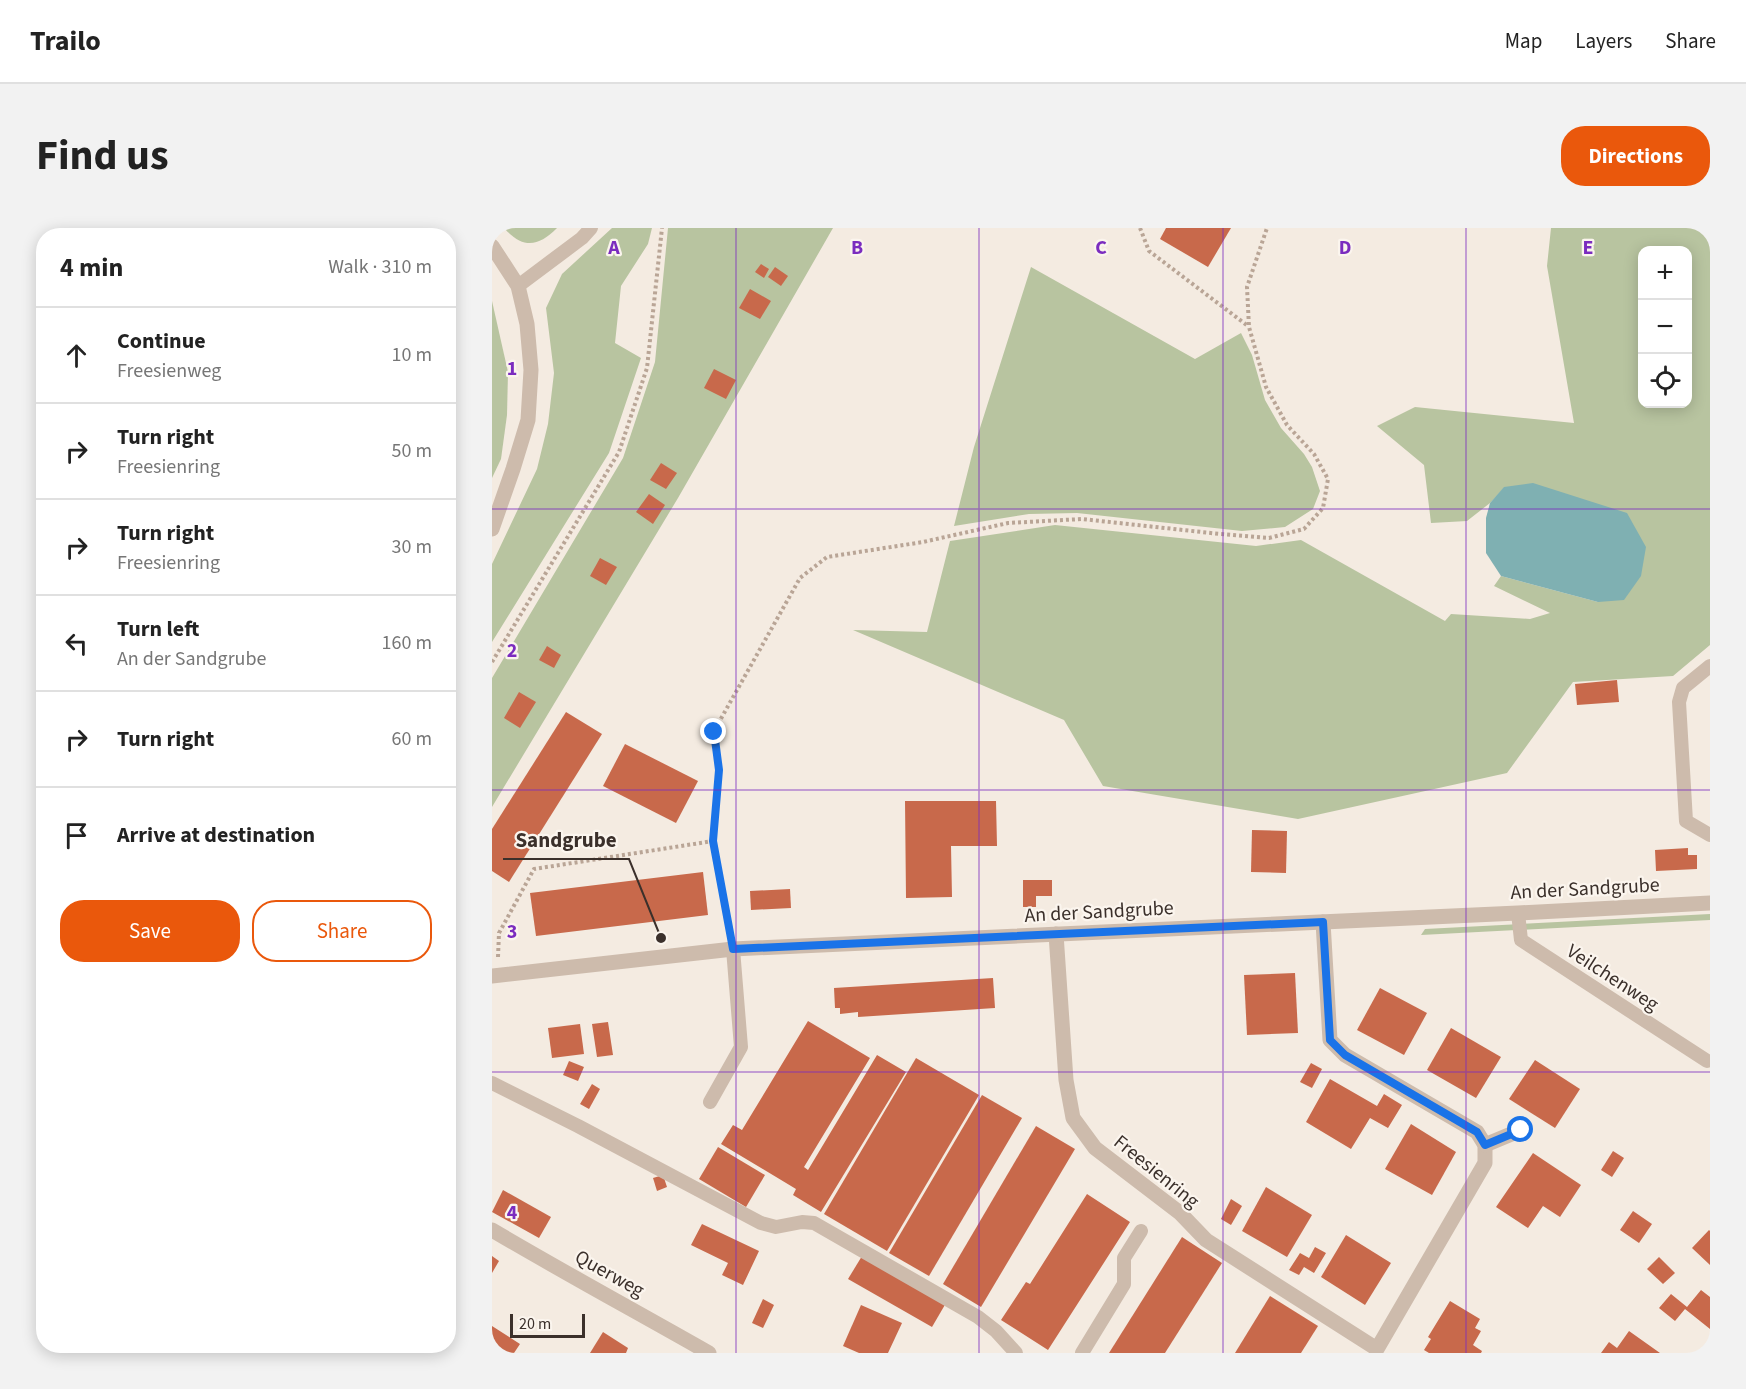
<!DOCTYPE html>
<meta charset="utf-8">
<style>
body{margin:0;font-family:"Source Sans 3",sans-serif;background:#f2f2f2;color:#222}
.controls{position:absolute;right:18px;top:18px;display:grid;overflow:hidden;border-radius:12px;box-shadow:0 3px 15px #0003}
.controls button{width:54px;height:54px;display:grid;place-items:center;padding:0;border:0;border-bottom:2px solid #e0e0e0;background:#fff;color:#222;font:30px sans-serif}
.scale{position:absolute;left:18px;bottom:15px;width:75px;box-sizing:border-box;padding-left:6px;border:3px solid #3b302b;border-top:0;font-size:16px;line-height:21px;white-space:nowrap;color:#3b302b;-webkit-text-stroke:4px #fbf5ee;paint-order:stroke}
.stop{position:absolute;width:18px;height:18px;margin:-14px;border:4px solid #1a73e8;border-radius:50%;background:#fff}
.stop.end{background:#1a73e8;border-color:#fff;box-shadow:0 2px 6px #0008}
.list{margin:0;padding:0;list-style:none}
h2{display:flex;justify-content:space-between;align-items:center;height:78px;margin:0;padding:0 24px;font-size:26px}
h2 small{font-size:20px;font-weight:400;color:#767676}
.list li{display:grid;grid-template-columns:39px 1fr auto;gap:18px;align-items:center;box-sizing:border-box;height:96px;padding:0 24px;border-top:2px solid #e0e0e0}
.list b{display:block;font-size:22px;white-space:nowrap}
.list p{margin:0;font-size:20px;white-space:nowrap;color:#767676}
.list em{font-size:20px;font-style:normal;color:#767676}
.actions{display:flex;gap:12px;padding:18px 24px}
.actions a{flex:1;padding:14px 0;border:2px solid #ea580c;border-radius:24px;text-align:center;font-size:21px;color:#ea580c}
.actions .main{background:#ea580c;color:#fff}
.icon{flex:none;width:33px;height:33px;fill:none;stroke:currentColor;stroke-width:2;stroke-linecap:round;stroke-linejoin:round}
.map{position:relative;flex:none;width:1218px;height:1125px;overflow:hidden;border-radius:24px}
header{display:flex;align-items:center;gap:36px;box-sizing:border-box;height:84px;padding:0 30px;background:#fff;border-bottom:2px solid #e0e0e0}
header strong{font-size:28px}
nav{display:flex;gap:33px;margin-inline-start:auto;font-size:21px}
.intro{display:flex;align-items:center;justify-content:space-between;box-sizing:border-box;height:144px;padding:0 36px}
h1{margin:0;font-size:42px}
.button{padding:15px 27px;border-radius:24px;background:#ea580c;color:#fff;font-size:21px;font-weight:700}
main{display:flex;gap:36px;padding:0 36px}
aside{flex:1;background:#fff;border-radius:24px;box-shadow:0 3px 15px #0003}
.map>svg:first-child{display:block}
</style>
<header>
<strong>Trailo</strong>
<nav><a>Map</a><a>Layers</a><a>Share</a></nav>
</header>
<div class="intro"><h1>Find us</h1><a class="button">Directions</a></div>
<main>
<aside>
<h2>4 min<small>Walk · 310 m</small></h2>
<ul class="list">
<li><svg class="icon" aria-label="ahead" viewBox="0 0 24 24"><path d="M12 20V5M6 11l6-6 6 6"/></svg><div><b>Continue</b><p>Freesienweg</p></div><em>10 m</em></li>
<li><svg class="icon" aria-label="right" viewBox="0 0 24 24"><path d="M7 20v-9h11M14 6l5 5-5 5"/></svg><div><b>Turn right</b><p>Freesienring</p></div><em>50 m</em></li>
<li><svg class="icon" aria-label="right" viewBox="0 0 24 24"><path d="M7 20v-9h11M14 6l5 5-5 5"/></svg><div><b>Turn right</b><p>Freesienring</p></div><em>30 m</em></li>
<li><svg class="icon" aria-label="left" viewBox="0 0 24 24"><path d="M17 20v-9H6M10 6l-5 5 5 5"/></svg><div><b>Turn left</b><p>An der Sandgrube</p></div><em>160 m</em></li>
<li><svg class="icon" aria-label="right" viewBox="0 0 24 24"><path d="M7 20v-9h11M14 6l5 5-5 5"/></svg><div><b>Turn right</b></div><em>60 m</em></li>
<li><svg class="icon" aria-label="arrive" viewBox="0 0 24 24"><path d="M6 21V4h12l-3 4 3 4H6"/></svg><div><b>Arrive at destination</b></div></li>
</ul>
<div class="actions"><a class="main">Save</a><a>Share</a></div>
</aside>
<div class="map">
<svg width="1218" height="1125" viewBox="0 0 1218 1125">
<rect width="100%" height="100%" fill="#f4ebe1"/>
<g fill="#b8c4a0" fill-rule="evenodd">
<path d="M12,0H65C46,19 31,21 12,0Z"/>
<path d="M120,0H160L156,16L129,58L123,115L149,130L117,225L0,414V336L45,241L56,196L62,145L54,80L70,46Z"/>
<path d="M176,0H341L186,270L0,579V450L131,230L163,134Z"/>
<path d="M1059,0H1212L1218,4V417L1181,448L1081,454L1015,545L806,591L611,558L572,492L361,402L435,404L458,313L563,297L764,318L809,312L953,393L959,386L1038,391L1058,385L1002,358L1009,348L1106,374L1012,260L998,275L975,293L939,295L932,237L885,198L923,179L1082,195L1055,38ZM1150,22H1196V176H1150Z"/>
<path d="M539,39L703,131L749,105L760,127L773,172L789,200L812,226L820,239L828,263L821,281L793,299L750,303L585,285L537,286L462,298L482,219Z"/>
<path d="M0,73L16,144L15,187L9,231L0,250Z"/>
<path d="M1218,686V692L929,707L933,701Z"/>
</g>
<path fill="#7fb0b2" d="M1041,255L1135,285L1154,319L1149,348L1132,372L1106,374L1009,348L994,325V290L998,275L1012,259Z"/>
<g fill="#c8694b">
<path d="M674,0H739L716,39L668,11Z"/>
<path d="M269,36L277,41L272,50L263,44Z"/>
<path d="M283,39L296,48L289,58L276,49Z"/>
<path d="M258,61L279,73L268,91L247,80Z"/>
<path d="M222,141L244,152L234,171L212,160Z"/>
<path d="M169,235L185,245L174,261L158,252Z"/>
<path d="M157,266L173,277L161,296L144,284Z"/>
<path d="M108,330L125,339L114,357L98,348Z"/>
<path d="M55,418L69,427L62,440L47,432Z"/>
<path d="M1125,452L1127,474L1085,477L1083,456Z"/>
<path d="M27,464L44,474L28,500L12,490Z"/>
<path d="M74,484L110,506L17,654L0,643V601Z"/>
<path d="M133,516L206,553L184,595L111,558Z"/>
<path d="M413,573H504L505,618H459L460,669L414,670Z"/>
<path d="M760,602L795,603L794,645L759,644Z"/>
<path d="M1196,620V627H1205V641L1164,643L1163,622Z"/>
<path d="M211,644L216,687L44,708L38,665Z"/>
<path d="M531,652H560V668H544V679H531Z"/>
<path d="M298,661L299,680L259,682L258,663Z"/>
<path d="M803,745L806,805L755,807L752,747Z"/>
<path d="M501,750L503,780L366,789V784L348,786V780H343L342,760Z"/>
<path d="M888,760L935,785L912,827L865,802Z"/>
<path d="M316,793L378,830L312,939L316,942L385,827L414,844L329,984L301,967L304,961L229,916L241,897L250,902Z"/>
<path d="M116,794L121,827L105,829L100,796Z"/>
<path d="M88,796L92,826L60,830L56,800Z"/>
<path d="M959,800L1009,829L984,870L935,842Z"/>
<path d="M424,830L487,867L395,1023L332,986Z"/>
<path d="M1043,832L1088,861L1063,900L1017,871Z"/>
<path d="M77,833L92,839L86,853L71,847Z"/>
<path d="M819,835L830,841L820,860L808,854Z"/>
<path d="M838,851L885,878L892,866L910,877L896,900L878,890L859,921L814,894Z"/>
<path d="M100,856L108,861L97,881L88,876Z"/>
<path d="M490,867L530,890L437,1048L397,1025Z"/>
<path d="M919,896L964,924L940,967L893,941Z"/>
<path d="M544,898L583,921L489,1079L451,1056Z"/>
<path d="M226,919L273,947L254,979L207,951Z"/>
<path d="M1121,923L1132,930L1120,949L1109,942Z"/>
<path d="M1041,925L1089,957L1068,989L1051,978L1036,1000L1004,979Z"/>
<path d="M171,947L175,959L165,963L161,950Z"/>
<path d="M774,959L820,987L795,1029L750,1003Z"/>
<path d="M11,962L59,989L47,1010L0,984Z"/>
<path d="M595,966L638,994L556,1122L509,1092L534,1054L538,1056Z"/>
<path d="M739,971L750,978L739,997L729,991Z"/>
<path d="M1141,983L1160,996L1147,1015L1128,1002Z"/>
<path d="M210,996L267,1023L251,1057L230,1047L236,1035L199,1017Z"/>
<path d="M1217,1002L1218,1003V1037L1200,1020Z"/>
<path d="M854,1007L899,1035L873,1077L829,1049Z"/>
<path d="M690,1009L730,1035L673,1125H617Z"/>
<path d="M823,1019L834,1025L822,1045L812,1039L807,1047L797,1042L808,1025L817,1030Z"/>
<path d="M0,1028L7,1033L0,1045Z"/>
<path d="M370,1028L454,1075L440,1099L356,1051Z"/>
<path d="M1167,1029L1183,1045L1171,1056L1155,1041Z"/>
<path d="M1209,1062L1218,1069V1101L1193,1081L1183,1093L1167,1080L1179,1066L1195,1079Z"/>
<path d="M778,1068L826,1098L809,1125H743Z"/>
<path d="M271,1071L282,1077L271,1100L260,1095Z"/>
<path d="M958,1073L988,1091L983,1100L989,1103L981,1117L990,1123L989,1125H937L932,1122L939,1111L936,1109Z"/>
<path d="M369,1077L410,1095L396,1125H367L351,1118Z"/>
<path d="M0,1098L28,1116L22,1125H11L2,1119L0,1123Z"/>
<path d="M1137,1103L1168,1125H1109L1117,1114L1125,1120Z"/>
<path d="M111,1104L136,1120L134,1125H98Z"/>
</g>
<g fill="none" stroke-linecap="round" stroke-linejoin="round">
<g stroke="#b9a596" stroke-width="4" stroke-dasharray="3 3" stroke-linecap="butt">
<path d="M648,0L657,23L756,98"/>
<path d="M0,434L127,224L155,140L170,0"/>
<path d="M237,703L221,613L227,542L222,503L308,350L335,329L431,314L516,295L590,291L728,306L777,310L812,301L831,280L836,251L822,226L795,197L774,159L757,99L755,59L775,0"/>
<path d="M6,729L7,705L42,641L221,613"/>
</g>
<g stroke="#cdbbac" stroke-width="14">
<path d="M26,58L90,10L99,0"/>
<path d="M1218,438L1191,460L1187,474L1194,593L1218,607"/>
<path d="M1026,685L1029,712L1215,833"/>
<path d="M0,855L86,898L269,995L284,999L310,994L322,995L486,1089L504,1103L524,1125"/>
<path d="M218,874L249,819L241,721"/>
<path d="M590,1125L632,1056V1030L649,1003"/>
</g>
<g stroke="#cdbbac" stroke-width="15">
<path d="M0,18L26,58L35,96L39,142L36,192L21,241L0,301"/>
<path d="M564,706L574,852L581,890L603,920L688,985L714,1012L885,1121L993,935V917L985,904L853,827L838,812L831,694"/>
<path d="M0,748L241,721L1026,685L1218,675"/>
<path d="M993,917L1029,902"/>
<path d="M0,1002C71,1044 145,1084 217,1125"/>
</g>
</g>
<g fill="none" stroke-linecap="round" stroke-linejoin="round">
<path stroke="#1a73e8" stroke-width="8" d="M222,504L227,542L221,613L241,721L831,694L838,812L853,827L985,904L993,917L1029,902"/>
</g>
<path fill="none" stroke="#7b2cbf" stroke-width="1.5" stroke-opacity="0.55" d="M244,0V1125M487,0V1125M731,0V1125M974,0V1125M0,281H1218M0,562H1218M0,844H1218"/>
<g text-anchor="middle" stroke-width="4.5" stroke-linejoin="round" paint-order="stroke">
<g font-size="20" fill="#3b302b" stroke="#fbf5ee">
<text transform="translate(1093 660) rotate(-3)" y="7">An der Sandgrube</text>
<text transform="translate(607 683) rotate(-3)" y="7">An der Sandgrube</text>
<text transform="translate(1121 749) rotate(33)" y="7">Veilchenweg</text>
<text transform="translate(665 943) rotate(39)" y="7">Freesienring</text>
<text transform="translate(118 1045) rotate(29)" y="7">Querweg</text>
</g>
</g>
<g font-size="20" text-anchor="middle" font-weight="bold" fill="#7b2cbf" stroke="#fbf5ee" stroke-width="4.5" stroke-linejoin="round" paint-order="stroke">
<text x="122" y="26">A</text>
<text x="365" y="26">B</text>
<text x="609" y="26">C</text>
<text x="853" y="26">D</text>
<text x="1096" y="26">E</text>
<text x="20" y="147">1</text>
<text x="20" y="429">2</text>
<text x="20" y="710">3</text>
<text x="20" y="991">4</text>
</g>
<path fill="none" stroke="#3b302b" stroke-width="2" d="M169 710L137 631H11"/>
<circle fill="#3b302b" stroke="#fbf5ee" stroke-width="2" cx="169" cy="710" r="6"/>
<g font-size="21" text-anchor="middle" font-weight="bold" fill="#3b302b" stroke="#fbf5ee" stroke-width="4.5" stroke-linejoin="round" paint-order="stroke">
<text x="74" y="619">Sandgrube</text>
</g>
</svg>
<div class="controls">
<button>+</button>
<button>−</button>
<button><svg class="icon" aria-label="locate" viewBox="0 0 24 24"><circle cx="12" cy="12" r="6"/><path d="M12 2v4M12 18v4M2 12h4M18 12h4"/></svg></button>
</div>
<div class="scale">20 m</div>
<div class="stop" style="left:1029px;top:902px"></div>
<div class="stop end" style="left:222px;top:504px"></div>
</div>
</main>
